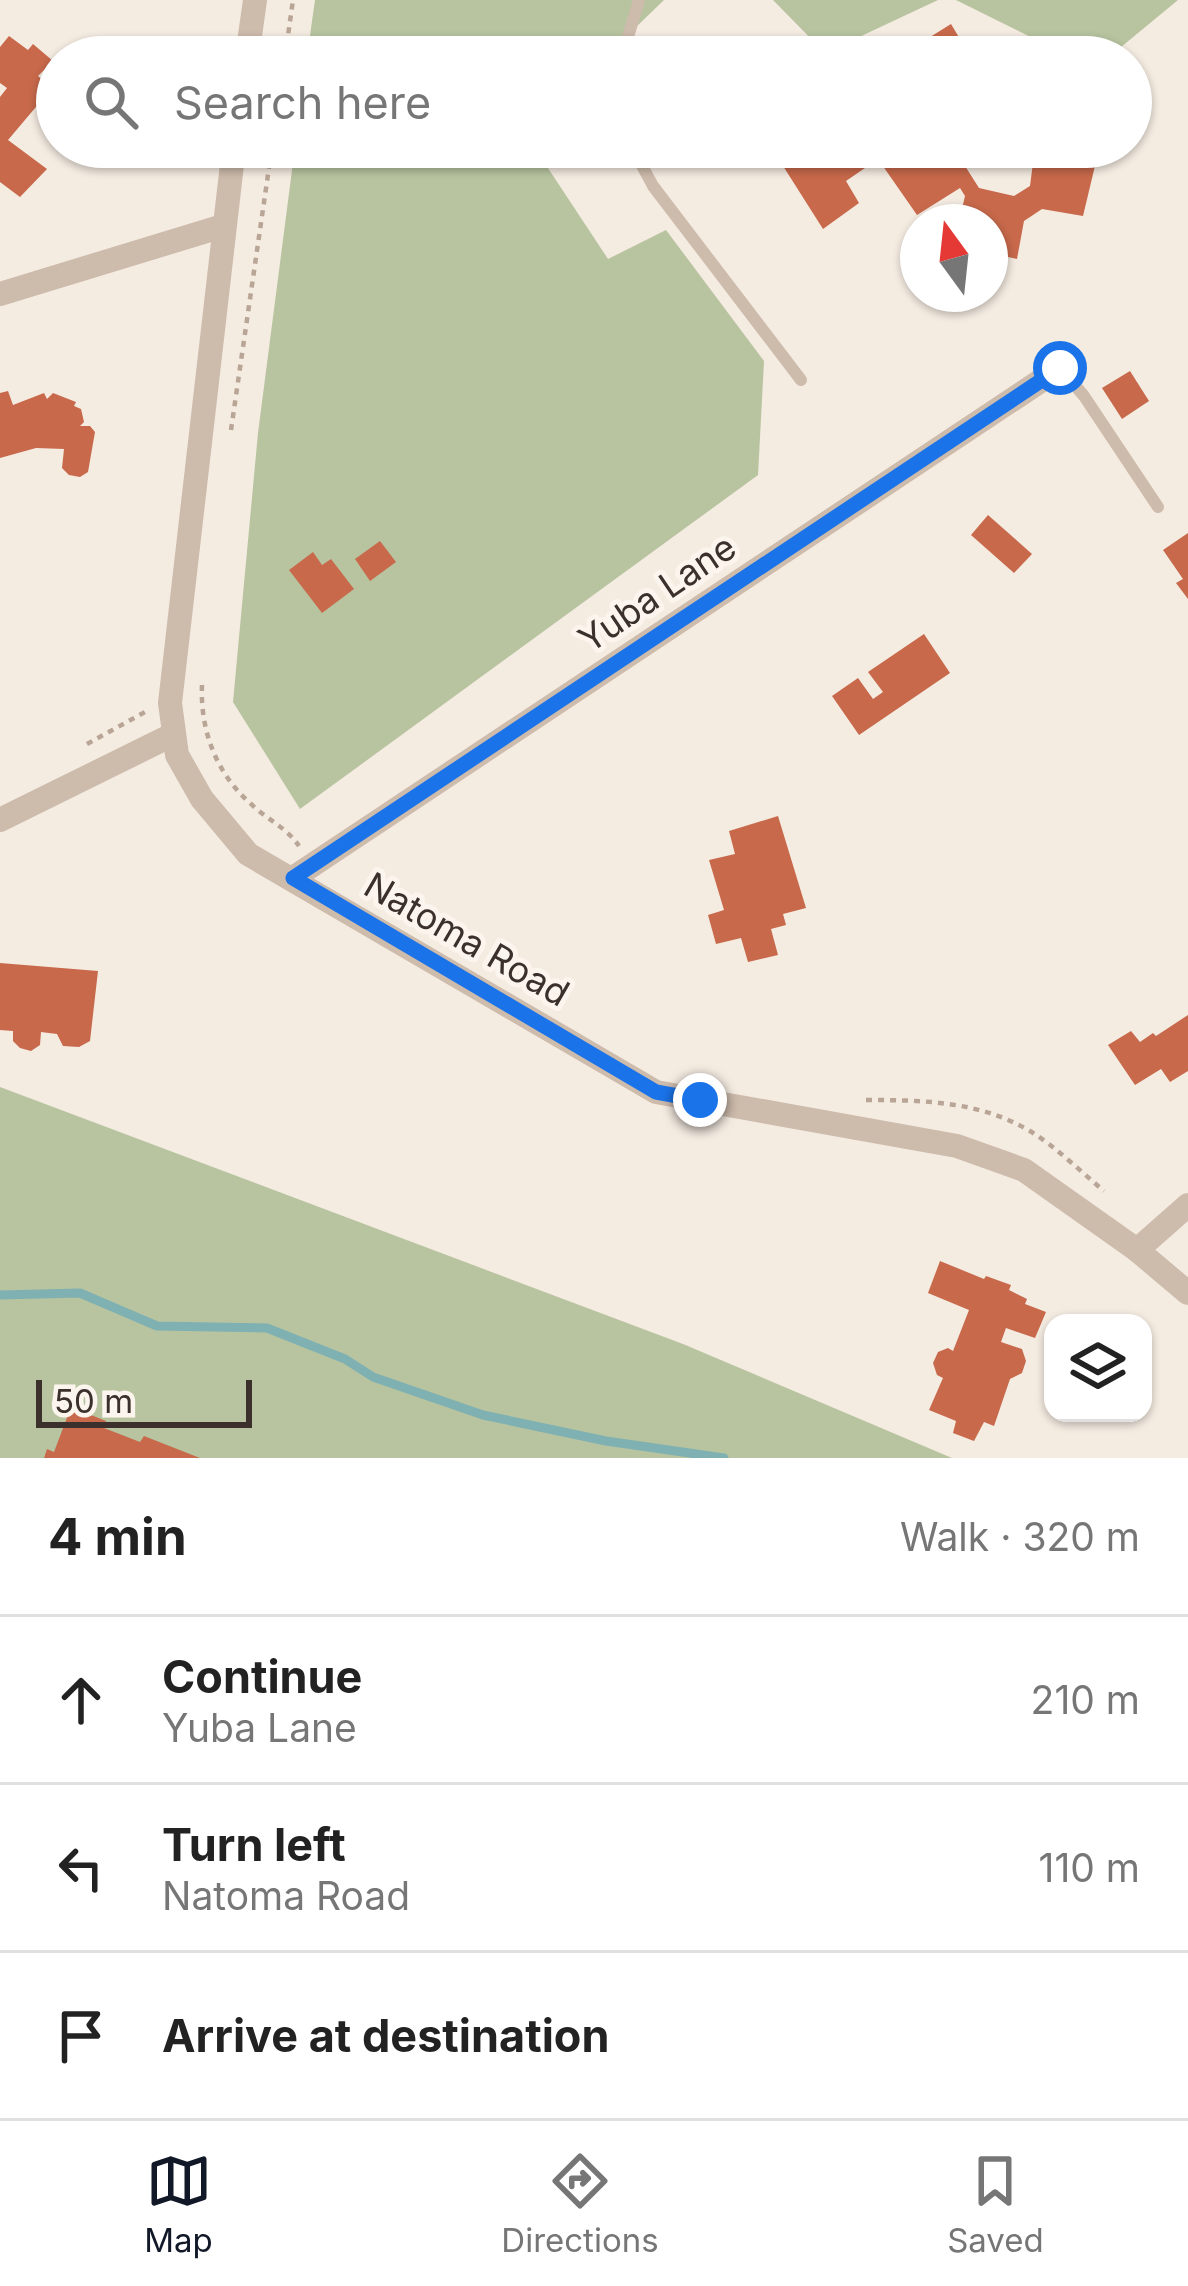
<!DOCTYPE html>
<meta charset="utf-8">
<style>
body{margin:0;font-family:Inter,sans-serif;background:#f2f2f2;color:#222}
.controls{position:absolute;right:36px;bottom:36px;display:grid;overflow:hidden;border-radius:24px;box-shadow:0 3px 9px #0004}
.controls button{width:108px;height:108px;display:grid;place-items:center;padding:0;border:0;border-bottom:3px solid #e0e0e0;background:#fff;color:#222;font:60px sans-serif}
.compass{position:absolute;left:900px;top:204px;width:108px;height:108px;border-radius:50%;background:#fff;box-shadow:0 3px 9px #0004;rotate:345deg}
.scale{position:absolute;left:36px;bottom:30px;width:216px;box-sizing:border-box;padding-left:12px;border:6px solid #3b302b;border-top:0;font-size:33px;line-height:42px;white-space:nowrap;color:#3b302b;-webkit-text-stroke:9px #fbf5ee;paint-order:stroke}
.stop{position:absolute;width:36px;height:36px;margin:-27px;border:9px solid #1a73e8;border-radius:50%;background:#fff}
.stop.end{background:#1a73e8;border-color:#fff;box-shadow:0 3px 12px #0008}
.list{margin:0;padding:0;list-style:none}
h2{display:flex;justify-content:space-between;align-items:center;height:156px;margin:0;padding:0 48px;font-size:51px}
h2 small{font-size:39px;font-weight:400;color:#767676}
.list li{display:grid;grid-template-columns:78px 1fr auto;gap:36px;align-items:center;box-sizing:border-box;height:168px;padding:0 48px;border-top:3px solid #e0e0e0}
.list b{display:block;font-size:45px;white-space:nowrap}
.list p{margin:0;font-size:39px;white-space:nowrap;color:#767676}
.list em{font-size:39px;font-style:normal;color:#767676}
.icon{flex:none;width:66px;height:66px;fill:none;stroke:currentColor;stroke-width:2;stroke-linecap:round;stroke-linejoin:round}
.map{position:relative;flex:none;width:1188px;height:1458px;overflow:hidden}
.search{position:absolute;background:#fff;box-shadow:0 3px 9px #0004;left:36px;right:36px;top:36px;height:132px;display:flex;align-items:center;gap:30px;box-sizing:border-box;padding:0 42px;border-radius:66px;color:#767676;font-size:45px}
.sheet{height:660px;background:#fff}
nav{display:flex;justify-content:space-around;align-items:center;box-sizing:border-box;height:168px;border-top:3px solid #e0e0e0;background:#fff;font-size:33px;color:#767676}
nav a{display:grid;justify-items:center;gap:6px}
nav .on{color:#111827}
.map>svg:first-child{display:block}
</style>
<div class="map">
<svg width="1188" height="1458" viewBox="0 0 1188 1458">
<rect width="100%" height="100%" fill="#f4ebe1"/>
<g fill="#b8c4a0">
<path d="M315,0H664L605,57H307Z"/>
<path d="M773,0H938L825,53Z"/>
<path d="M956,0H1178L1109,57H1071Z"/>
<path d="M295,147H551L544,162L608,259L666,230L764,361L758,475L300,809L233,702L258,433Z"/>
<path d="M0,1087L683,1344L952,1458H0Z"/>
</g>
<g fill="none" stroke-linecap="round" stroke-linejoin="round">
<path stroke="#7fb0b2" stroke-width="9" d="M0,1295L80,1293L157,1326L267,1328L345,1359L373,1377L483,1415L606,1441L724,1458"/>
</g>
<g fill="#c8694b">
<path d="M951,24L963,44L1016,57H898Z"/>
<path d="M9,36L28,50L33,44L53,61L38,76L52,88L8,140L47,169L20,197L0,182V97L7,88L0,83V47Z"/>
<path d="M771,147H824L833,161L856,147H953L979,188L1014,196L1030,186L1035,147L1099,149L1083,216L1042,209L1024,221L1017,259L990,253V222H959L965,196L960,188L917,215L878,159L846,181L859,203L823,229Z"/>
<path d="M1130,371L1149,401L1122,419L1102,388Z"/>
<path d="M8,391L13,405L44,393L47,399L53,393L76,402L74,406L81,409L84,422L80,426H90L95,432L88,472L80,477L69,475L62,468L64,449L36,448L0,458V393Z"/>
<path d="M988,515L1032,554L1014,573L971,535Z"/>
<path d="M1188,533V599L1176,583L1183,579L1163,550Z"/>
<path d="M380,541L396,562L370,581L355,559Z"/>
<path d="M313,552L322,565L331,559L354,589L322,613L289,570Z"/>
<path d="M924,634L950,673L859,735L832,696L858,678L873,699L883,692L868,672Z"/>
<path d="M778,816L806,908L783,914L786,925L771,929L778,955L748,962L741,938L716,944L708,915L724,910L709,860L735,854L729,831Z"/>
<path d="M0,963L98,971L90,1041L79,1047L63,1046L57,1034L41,1032L40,1045L31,1051L20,1048L13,1041V1031L0,1030Z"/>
<path d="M1188,1015V1071L1170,1082L1161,1069L1135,1085L1108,1045L1131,1031L1140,1042L1153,1033L1156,1036Z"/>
<path d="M940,1261L984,1279L986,1276L1011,1285L1009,1290L1027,1299L1025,1304L1046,1312L1035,1338L1006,1328L1001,1342L1022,1349L1026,1361L1022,1373L1010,1379L994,1426L984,1422L974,1441L953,1433L956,1421L929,1410L943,1378L937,1375L933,1363L938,1352L948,1348L953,1351L969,1310L928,1293Z"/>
<path d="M71,1407L106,1421L104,1428L140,1442L144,1436L200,1458H44L47,1449L54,1452Z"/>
</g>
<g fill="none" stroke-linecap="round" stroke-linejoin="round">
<g stroke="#b9a596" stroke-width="4.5" stroke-dasharray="6 6" stroke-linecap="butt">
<path d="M285,57L293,0"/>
<path d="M231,430L272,147"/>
<path d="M202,685C200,730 216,773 250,803C267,820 285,826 299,846"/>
<path d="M87,744L145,712"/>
<path d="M866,1100C923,1100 979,1101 1030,1131C1056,1147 1080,1171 1104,1191"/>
</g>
<g stroke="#cdbbac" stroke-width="12">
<path d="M622,57L639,0"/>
<path d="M632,147L653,186L801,380"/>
<path d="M1060,368L1084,396L1158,507"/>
</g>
<g stroke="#cdbbac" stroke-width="24">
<path d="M247,57L255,0"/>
<path d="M234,147L170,703L177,755L202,799L248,854L656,1092L957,1146L1024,1170L1137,1250L1188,1293"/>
<path d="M0,294L223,226"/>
<path d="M0,820L174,734"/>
<path d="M293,878L1060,368"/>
<path d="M1137,1250L1188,1205"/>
</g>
</g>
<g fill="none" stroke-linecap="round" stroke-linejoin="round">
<path stroke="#1a73e8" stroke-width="15" d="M700,1100L656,1092L293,878L1060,368"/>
</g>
<g text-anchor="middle" stroke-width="10" stroke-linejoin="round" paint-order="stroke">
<g font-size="36" fill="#3b302b" stroke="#fbf5ee">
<text transform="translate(657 593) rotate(-34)" y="13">Yuba Lane</text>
<text transform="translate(467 939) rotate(30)" y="13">Natoma Road</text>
</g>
</g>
</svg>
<div class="controls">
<button><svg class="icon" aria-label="layers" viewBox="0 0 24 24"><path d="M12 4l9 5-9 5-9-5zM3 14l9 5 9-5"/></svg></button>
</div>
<svg class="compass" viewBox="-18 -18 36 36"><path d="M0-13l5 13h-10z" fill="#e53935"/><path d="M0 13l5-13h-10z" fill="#767676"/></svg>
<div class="scale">50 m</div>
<div class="stop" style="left:1060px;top:368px"></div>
<div class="stop end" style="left:700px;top:1100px"></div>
<div class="search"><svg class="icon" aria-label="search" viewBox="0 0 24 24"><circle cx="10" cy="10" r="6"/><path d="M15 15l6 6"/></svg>Search here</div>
</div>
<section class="sheet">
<h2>4 min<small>Walk · 320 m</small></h2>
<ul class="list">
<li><svg class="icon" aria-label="ahead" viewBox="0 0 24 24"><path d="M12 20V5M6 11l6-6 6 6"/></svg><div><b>Continue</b><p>Yuba Lane</p></div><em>210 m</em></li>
<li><svg class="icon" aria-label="left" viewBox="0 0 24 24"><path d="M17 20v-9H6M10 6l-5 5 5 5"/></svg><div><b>Turn left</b><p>Natoma Road</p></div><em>110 m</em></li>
<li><svg class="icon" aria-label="arrive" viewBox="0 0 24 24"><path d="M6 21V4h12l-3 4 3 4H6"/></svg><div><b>Arrive at destination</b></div></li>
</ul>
</section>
<nav>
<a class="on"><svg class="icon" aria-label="map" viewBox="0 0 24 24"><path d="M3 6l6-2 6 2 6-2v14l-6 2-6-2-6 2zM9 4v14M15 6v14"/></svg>Map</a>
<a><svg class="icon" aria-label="directions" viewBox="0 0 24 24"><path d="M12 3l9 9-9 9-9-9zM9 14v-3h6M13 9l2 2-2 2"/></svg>Directions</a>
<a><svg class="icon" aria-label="saved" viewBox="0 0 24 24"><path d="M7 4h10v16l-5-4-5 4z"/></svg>Saved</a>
</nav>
